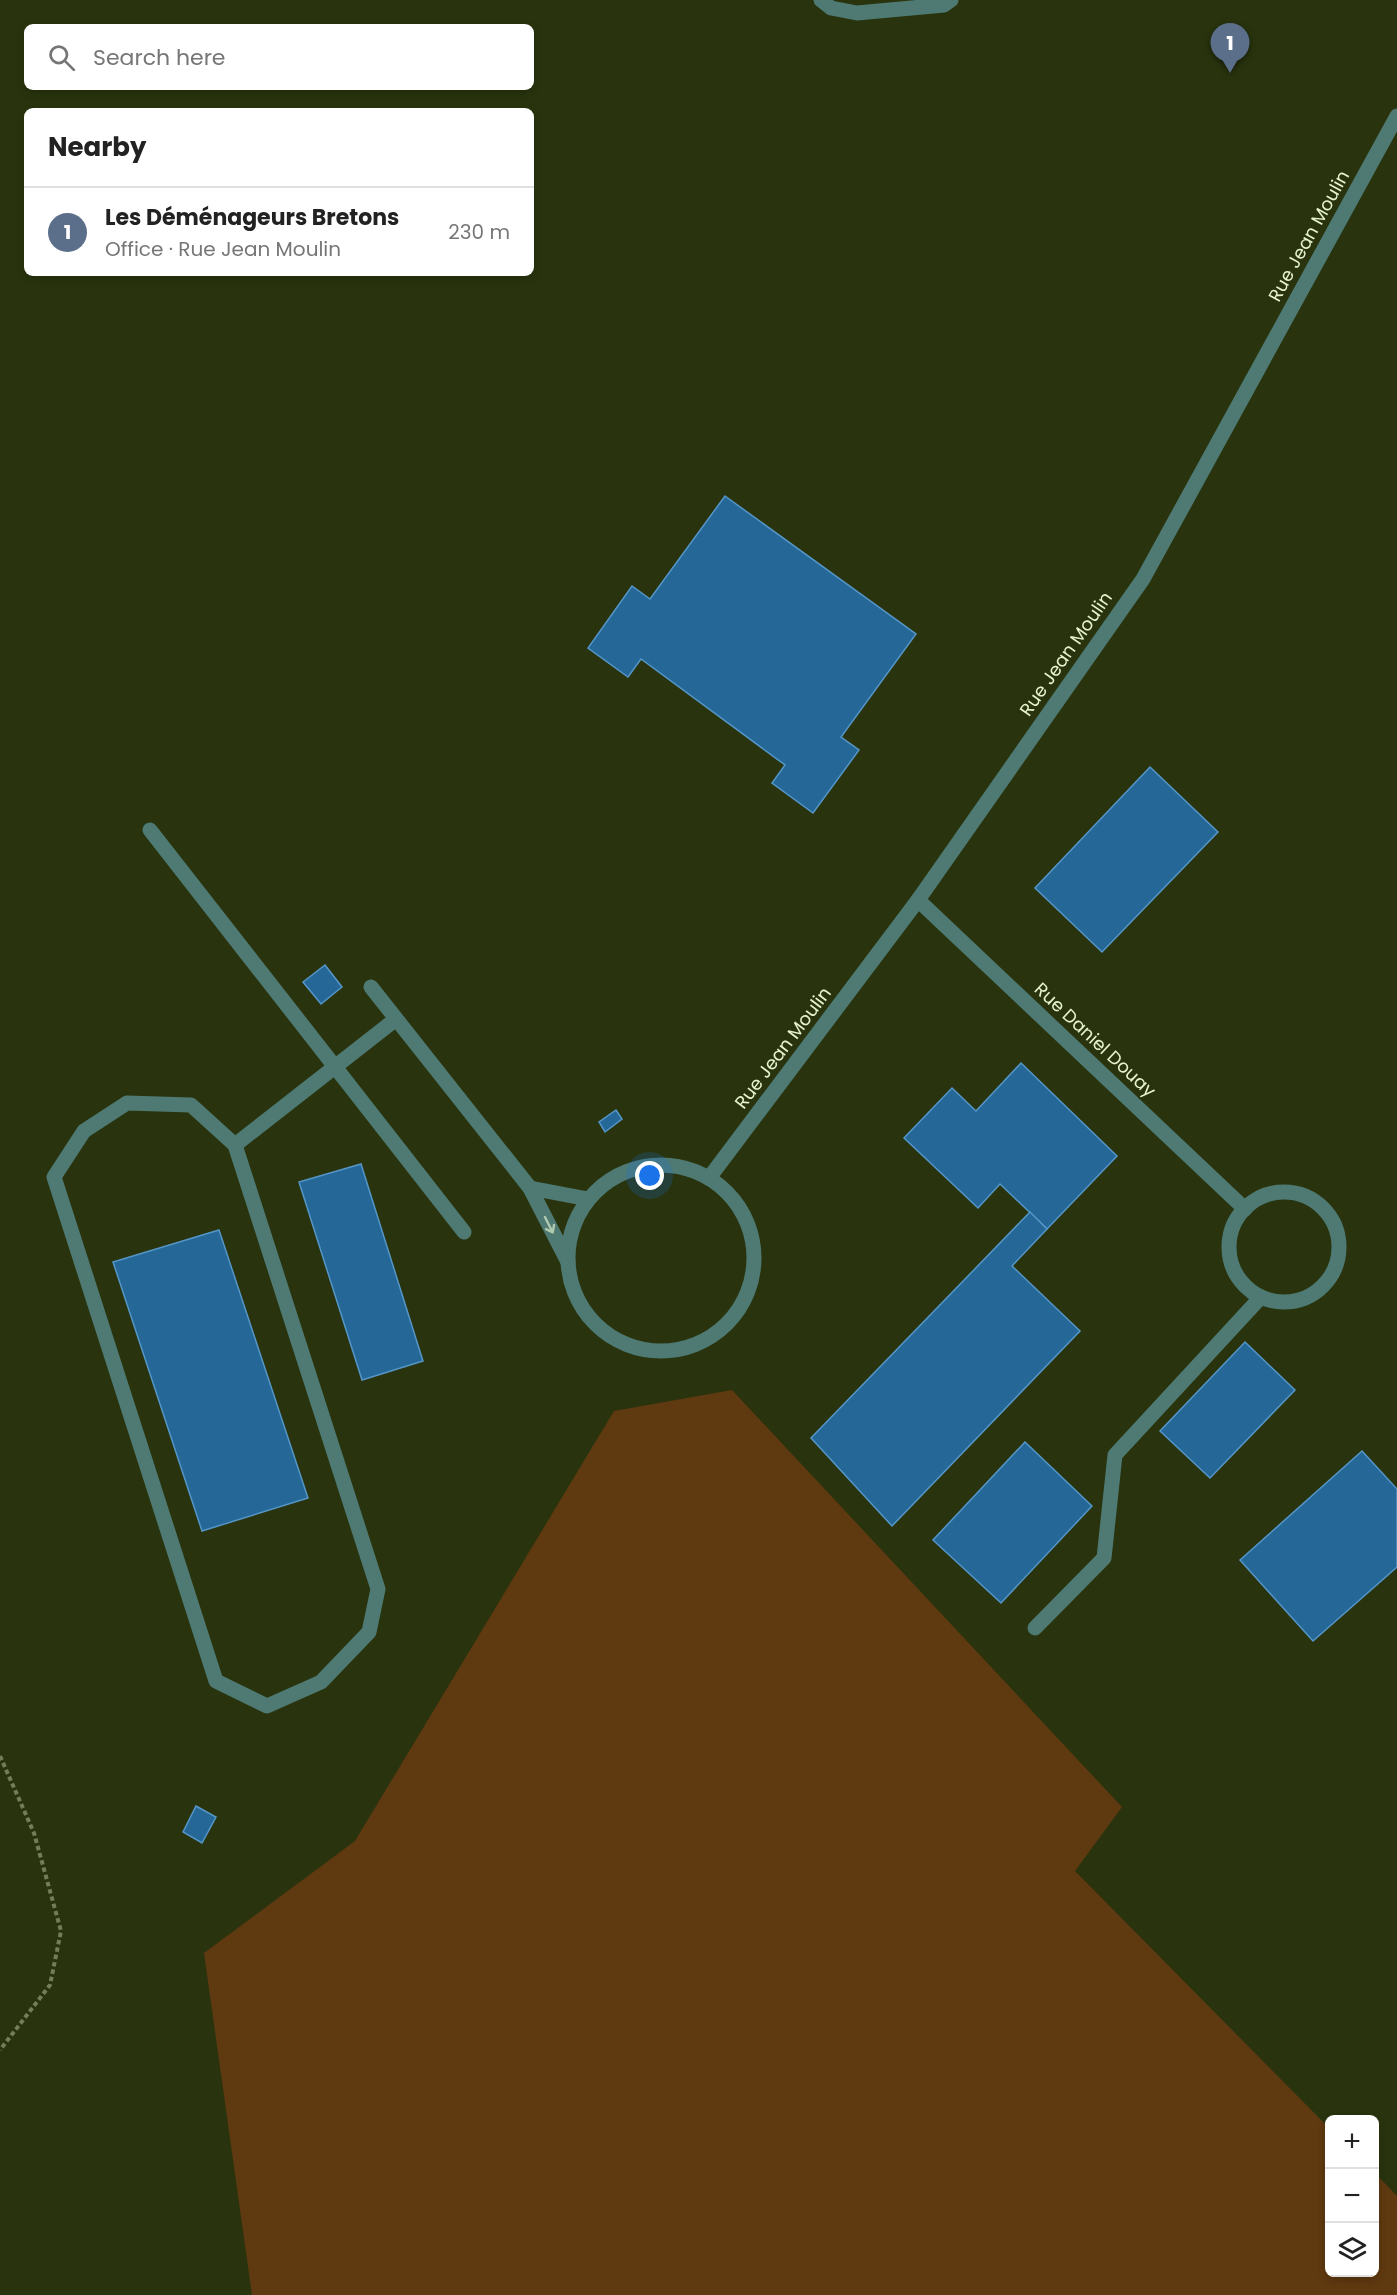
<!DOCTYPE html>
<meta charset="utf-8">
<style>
body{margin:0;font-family:Poppins,sans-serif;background:#f2f2f2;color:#222}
.controls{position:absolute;right:18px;bottom:18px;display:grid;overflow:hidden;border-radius:9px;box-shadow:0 3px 9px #0003}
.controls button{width:54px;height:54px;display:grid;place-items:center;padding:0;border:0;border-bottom:2px solid #e0e0e0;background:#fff;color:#222;font:30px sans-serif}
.you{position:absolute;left:650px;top:1176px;width:21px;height:21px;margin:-15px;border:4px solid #fff;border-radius:50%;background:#1a73e8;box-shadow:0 0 0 9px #1a73e833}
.badge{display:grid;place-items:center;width:39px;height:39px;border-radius:50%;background:#6b5d7f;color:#fff;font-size:20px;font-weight:700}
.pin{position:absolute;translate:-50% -50px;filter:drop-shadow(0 2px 3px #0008)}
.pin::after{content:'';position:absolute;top:32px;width:21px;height:18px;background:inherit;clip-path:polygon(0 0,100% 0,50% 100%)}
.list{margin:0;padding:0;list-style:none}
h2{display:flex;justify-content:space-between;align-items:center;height:78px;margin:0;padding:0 24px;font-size:26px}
h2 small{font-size:20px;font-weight:400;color:#767676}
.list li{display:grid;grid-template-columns:39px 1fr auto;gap:18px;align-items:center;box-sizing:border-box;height:90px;padding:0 24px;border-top:2px solid #e0e0e0}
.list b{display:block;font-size:22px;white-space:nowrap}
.list p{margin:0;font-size:20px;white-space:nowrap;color:#767676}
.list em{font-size:20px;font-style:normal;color:#767676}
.icon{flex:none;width:33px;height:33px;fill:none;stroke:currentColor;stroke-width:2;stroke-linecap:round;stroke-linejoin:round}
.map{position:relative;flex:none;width:1397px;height:2295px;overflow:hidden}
.search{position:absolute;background:#fff;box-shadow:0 3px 9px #0003;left:24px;top:24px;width:510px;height:66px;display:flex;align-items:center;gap:15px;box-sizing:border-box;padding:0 21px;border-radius:9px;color:#767676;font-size:22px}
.panel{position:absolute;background:#fff;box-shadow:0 3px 9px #0003;left:24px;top:108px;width:510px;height:168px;border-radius:9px}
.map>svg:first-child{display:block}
</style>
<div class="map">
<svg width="1397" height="2295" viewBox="0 0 1397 2295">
<rect width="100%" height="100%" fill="#29340e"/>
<path fill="#5f3910" d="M732,1390L1122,1807L1075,1871L1329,2128L1330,2272H1374L1375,2173L1397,2196V2295H252L204,1953L355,1841L614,1411Z"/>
<g fill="#256897" stroke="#5596c8" stroke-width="1.5">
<path d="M725,496L916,634L841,737L859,750L813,813L772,783L785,765L641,659L628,677L588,648L632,586L650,599Z"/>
<path d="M1150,767L1218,832L1102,952L1035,888Z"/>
<path d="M325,965L342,987L321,1004L303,982Z"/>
<path d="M1021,1063L1117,1156L1047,1229L1000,1184L978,1208L904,1138L952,1088L976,1111Z"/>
<path d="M616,1110L622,1119L605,1132L599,1122Z"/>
<path d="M361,1164L423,1361L362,1380L299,1182Z"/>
<path d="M1030,1212L1047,1229L1012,1266L1080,1331L892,1526L811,1438Z"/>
<path d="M219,1230L308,1498L202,1531L113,1262Z"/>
<path d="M1245,1342L1295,1390L1210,1478L1160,1431Z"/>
<path d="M1025,1442L1092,1506L1001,1603L933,1540Z"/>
<path d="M1362,1451L1397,1489V1567L1313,1641L1240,1560Z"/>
<path d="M196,1806L216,1817L202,1843L183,1832Z"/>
</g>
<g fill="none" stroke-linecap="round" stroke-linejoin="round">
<path stroke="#727e58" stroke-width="4" stroke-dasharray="4.5 3" stroke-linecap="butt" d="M0,1756L34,1833L61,1931L50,1985L0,2050"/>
<g stroke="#4e7a73" stroke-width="15">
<path d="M821,0L831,8L857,13L944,5L951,0"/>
<path d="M150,830L464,1232"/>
<path d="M918,900L1245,1209"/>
<path d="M371,987L530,1188L568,1262"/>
<path d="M127,1103L191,1105L235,1145L378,1589L369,1632L321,1682L267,1706L216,1681L54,1177L84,1131Z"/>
<path d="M235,1145L396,1019"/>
<circle cx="661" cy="1258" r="93"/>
<path d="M709,1178L918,900L1143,579L1397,116"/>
<path d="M530,1188L588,1199"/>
<circle cx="1284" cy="1247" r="55"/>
<path d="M1035,1628L1104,1558L1115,1455L1261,1297"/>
</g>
</g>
<defs><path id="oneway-shaft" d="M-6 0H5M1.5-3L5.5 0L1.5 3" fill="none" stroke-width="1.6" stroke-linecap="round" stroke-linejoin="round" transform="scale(1.5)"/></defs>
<use stroke="#b1c9ae" href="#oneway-shaft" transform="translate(549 1225) rotate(63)"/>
<g text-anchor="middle" stroke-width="4.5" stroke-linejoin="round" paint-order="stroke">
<g font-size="18" fill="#e6f3ce" stroke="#29340e">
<text transform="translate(1309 236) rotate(-61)" y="6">Rue Jean Moulin</text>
<text transform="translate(1066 654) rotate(-55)" y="6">Rue Jean Moulin</text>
<text transform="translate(1095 1040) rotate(43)" y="6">Rue Daniel Douay</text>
<text transform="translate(783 1048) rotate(-53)" y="6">Rue Jean Moulin</text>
</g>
</g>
</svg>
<div class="controls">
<button>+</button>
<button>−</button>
<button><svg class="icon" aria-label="layers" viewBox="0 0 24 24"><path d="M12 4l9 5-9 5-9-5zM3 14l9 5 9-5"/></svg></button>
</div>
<div class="you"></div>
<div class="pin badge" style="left:1230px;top:73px;background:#5c6f8a">1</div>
<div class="search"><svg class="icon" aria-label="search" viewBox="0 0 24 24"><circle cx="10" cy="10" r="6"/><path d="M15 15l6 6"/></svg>Search here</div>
<section class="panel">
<h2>Nearby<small></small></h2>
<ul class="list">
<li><span class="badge" style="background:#5c6f8a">1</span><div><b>Les Déménageurs Bretons</b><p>Office · Rue Jean Moulin</p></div><em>230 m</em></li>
</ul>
</section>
</div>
